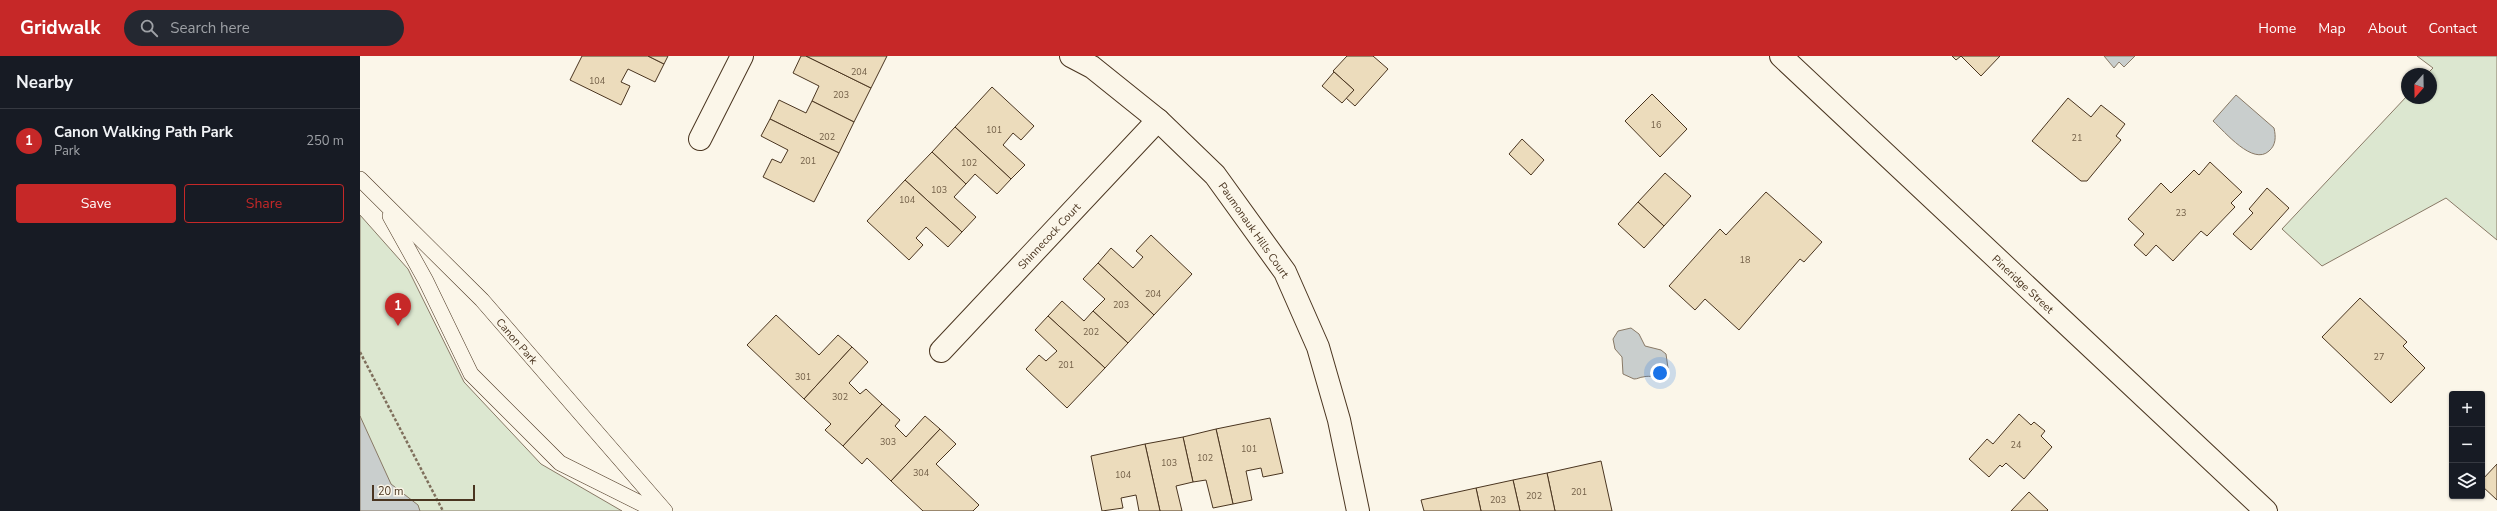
<!DOCTYPE html>
<meta charset="utf-8">
<style>
body{margin:0;font-family:"Nunito Sans",sans-serif;background:#242831;color:#f1f3f6}
.controls{position:absolute;right:12px;bottom:12px;display:grid;overflow:hidden;border-radius:4px;box-shadow:0 1px 3px #0004}
.controls button{width:36px;height:36px;display:grid;place-items:center;padding:0;border:0;border-bottom:1px solid #363941;background:#171b24;color:#f1f3f6;font:20px sans-serif}
.compass{position:absolute;left:2041px;top:12px;width:36px;height:36px;border-radius:50%;background:#171b24;box-shadow:0 1px 3px #0004;rotate:200deg}
.scale{position:absolute;left:12px;bottom:10px;width:103px;box-sizing:border-box;padding-left:4px;border:2px solid #4a3520;border-top:0;font-size:11px;line-height:14px;white-space:nowrap;color:#4a3520;-webkit-text-stroke:3px #fbf6e9;paint-order:stroke}
.you{position:absolute;left:1300px;top:317px;width:14px;height:14px;margin:-10px;border:3px solid #fff;border-radius:50%;background:#1a73e8;box-shadow:0 0 0 6px #1a73e833}
.badge{display:grid;place-items:center;width:26px;height:26px;border-radius:50%;background:#c62828;color:#fff;font-size:13px;font-weight:700}
.pin{position:absolute;translate:-50% -33px;filter:drop-shadow(0 1px 2px #0008)}
.pin::after{content:'';position:absolute;top:21px;width:14px;height:12px;background:inherit;clip-path:polygon(0 0,100% 0,50% 100%)}
.list{margin:0;padding:0;list-style:none}
h2{display:flex;justify-content:space-between;align-items:center;height:52px;margin:0;padding:0 16px;font-size:17px}
h2 small{font-size:13px;font-weight:400;color:#9ea1a6}
.list li{display:grid;grid-template-columns:26px 1fr auto;gap:12px;align-items:center;box-sizing:border-box;height:64px;padding:0 16px;border-top:1px solid #363941}
.list b{display:block;font-size:15px;white-space:nowrap}
.list p{margin:0;font-size:13px;white-space:nowrap;color:#9ea1a6}
.list em{font-size:13px;font-style:normal;color:#9ea1a6}
.actions{display:flex;gap:8px;padding:12px 16px}
.actions a{flex:1;padding:9px 0;border:1px solid #c62828;border-radius:4px;text-align:center;font-size:14px;color:#c62828}
.actions .main{background:#c62828;color:#fff}
.icon{flex:none;width:22px;height:22px;fill:none;stroke:currentColor;stroke-width:2;stroke-linecap:round;stroke-linejoin:round}
.map{position:relative;flex:none;width:2137px;height:455px;overflow:hidden}
header{display:flex;align-items:center;gap:24px;box-sizing:border-box;height:56px;padding:0 20px;background:#c62828;color:#fff}
header strong{font-size:19px}
nav{display:flex;gap:22px;margin-inline-start:auto;font-size:14px}
.search{width:280px;height:36px;background:#242831;display:flex;align-items:center;gap:10px;box-sizing:border-box;padding:0 14px;border-radius:22px;color:#9ea1a6;font-size:15px}
main{display:flex}
aside{flex:1;background:#171b24}
.map>svg:first-child{display:block}
</style>
<header>
<strong>Gridwalk</strong>
<div class="search"><svg class="icon" aria-label="search" viewBox="0 0 24 24"><circle cx="10" cy="10" r="6"/><path d="M15 15l6 6"/></svg>Search here</div>
<nav><a>Home</a><a>Map</a><a>About</a><a>Contact</a></nav>
</header>
<main>
<aside>
<h2>Nearby<small></small></h2>
<ul class="list">
<li><span class="badge">1</span><div><b>Canon Walking Path Park</b><p>Park</p></div><em>250 m</em></li>
</ul>
<div class="actions"><a class="main">Save</a><a>Share</a></div>
</aside>
<div class="map">
<svg width="2137" height="455" viewBox="0 0 2137 455">
<rect width="100%" height="100%" fill="#fbf6e9"/>
<g fill="#dce7d0" stroke="#887966">
<path d="M2057,0H2137V184L2086,142L1962,210L1922,173L2047,40V42H2071V18H2067L2073,12Z"/>
<path d="M0,159L48,213L104,326L181,408L262,455H0Z"/>
</g>
<g fill="#c9cecd" stroke="#887966">
<path d="M1744,0H1775L1764,11L1759,6L1754,12Z"/>
<path d="M1876,39L1914,72C1916,81 1916,89 1909,95C1893,110 1865,76 1853,65Z"/>
<path d="M1271,272L1279,278L1285,290L1301,294L1306,298L1308,312C1301,327 1294,318 1283,321C1280,321 1278,323 1274,323L1263,318L1262,301L1255,293L1253,283L1258,275Z"/>
<path d="M0,360L31,428L58,449L60,455H0Z"/>
</g>
<g fill="#ecdcbc" stroke="#4a3520">
<path d="M222,0H288L304,8L295,26L268,13L261,26L270,30L261,49L210,24Z"/>
<path d="M288,0H308L304,8Z"/>
<path d="M441,0H446L511,32L494,66L452,45L459,30L433,17Z"/>
<path d="M446,0H527L511,32Z"/>
<path d="M987,0H1013L1028,13L995,50L986,42L994,34L973,15Z"/>
<path d="M1592,0H1640L1621,20L1601,0L1596,4Z"/>
<path d="M974,16L994,34L982,47L962,30Z"/>
<path d="M632,31L674,70L661,84L653,77L643,89L665,109L651,123L595,71Z"/>
<path d="M1292,38L1327,73L1300,101L1265,65Z"/>
<path d="M1708,42L1731,61L1741,49L1765,68L1756,80L1761,84L1727,125H1721L1672,85Z"/>
<path d="M419,44L446,57L452,45L494,66L479,97L410,63Z"/>
<path d="M410,63L479,97L454,146L403,121L412,103L421,107L428,94L401,80Z"/>
<path d="M595,71L651,123L637,138L615,118L606,128L572,96Z"/>
<path d="M1162,83L1184,104L1171,119L1149,98Z"/>
<path d="M572,96L606,128L594,141L616,161L602,176L545,124Z"/>
<path d="M1850,106L1882,136L1871,147L1875,151L1847,180L1841,175L1813,205L1796,189L1786,200L1774,189L1784,178L1768,163L1801,127L1811,137L1834,114L1839,119Z"/>
<path d="M1305,117L1331,140L1304,170L1278,146Z"/>
<path d="M545,124L602,176L588,191L566,171L556,182L563,189L549,204L507,165Z"/>
<path d="M1907,132L1929,152L1891,194L1873,178L1893,157L1889,153Z"/>
<path d="M1406,136L1462,186L1444,206L1440,203L1379,274L1345,243L1335,254L1309,230L1360,173L1366,179Z"/>
<path d="M1278,146L1304,170L1284,192L1258,168Z"/>
<path d="M791,179L832,218L794,259L738,207L751,192L773,212L783,201L776,195Z"/>
<path d="M738,207L794,259L768,287L733,255L745,243L723,223Z"/>
<path d="M2000,242L2047,286L2043,290L2065,312L2031,347L1962,281Z"/>
<path d="M702,245L724,265L733,255L768,287L745,312L688,260Z"/>
<path d="M416,259L459,299L478,279L492,291L444,343L387,289Z"/>
<path d="M688,260L745,312L707,352L666,313L679,299L686,305L697,295L675,274Z"/>
<path d="M492,291L508,306L489,327L500,338L506,333L522,348L483,390L465,374L471,368L444,343Z"/>
<path d="M522,348L540,364L535,370L546,381L565,360L580,373L531,425L507,402L502,408L483,390Z"/>
<path d="M1659,358L1671,369L1674,366L1685,375L1681,380L1692,391L1664,423L1646,407L1642,411L1640,409L1629,421L1609,403L1627,383L1633,388Z"/>
<path d="M910,362L923,417L903,421L901,412L886,415L892,444L873,448L856,373Z"/>
<path d="M580,373L596,388L576,408L619,449L613,455H563L531,425Z"/>
<path d="M856,373L873,448L853,452L846,424L833,426L823,381Z"/>
<path d="M823,381L833,426L816,430L822,455H800L785,388Z"/>
<path d="M785,388L800,455H779L776,439L761,442L763,452L742,455L731,400Z"/>
<path d="M1241,405L1252,455H1195L1187,417Z"/>
<path d="M2137,408V444L2122,430V424Z"/>
<path d="M1187,417L1195,455H1160L1153,424Z"/>
<path d="M1153,424L1160,455H1121L1116,432Z"/>
<path d="M1116,432L1121,455H1064L1061,444Z"/>
<path d="M1669,436L1688,454L1687,455H1651Z"/>
</g>
<g fill="none" stroke-linecap="round" stroke-linejoin="round">
<defs>
<g id="service">
<path d="M0,123L122,244L305,455"/>
<path d="M30,160L66,225L111,318L200,407L296,455"/>
</g>
<g id="minor">
<path d="M711,0L732,11L798,64L855,119L925,216L958,291L979,364L998,455"/>
<path d="M1421,0L1906,455"/>
<path d="M340,83L382,0"/>
<path d="M581,295L798,64"/>
</g>
</defs>
<use href="#service" stroke="#4a3520" stroke-width="16"/>
<use href="#minor" stroke="#4a3520" stroke-width="24"/>
<path stroke="#7f6f5c" stroke-width="2.5" stroke-dasharray="3 2" stroke-linecap="butt" d="M0,296L83,455"/>
<use href="#service" stroke="#fbf6e9" stroke-width="15"/>
<use href="#minor" stroke="#fbf6e9" stroke-width="22"/>
</g>
<g text-anchor="middle" stroke-width="3" stroke-linejoin="round" paint-order="stroke">
<g font-size="9" fill="#725f47">
<text x="499" y="19">204</text>
<text x="237" y="28">104</text>
<text x="481" y="42">203</text>
<text x="1296" y="72">16</text>
<text x="634" y="77">101</text>
<text x="467" y="84">202</text>
<text x="1717" y="85">21</text>
<text x="448" y="108">201</text>
<text x="609" y="110">102</text>
<text x="579" y="137">103</text>
<text x="547" y="147">104</text>
<text x="1821" y="160">23</text>
<text x="1385" y="207">18</text>
<text x="793" y="241">204</text>
<text x="761" y="252">203</text>
<text x="731" y="279">202</text>
<text x="2019" y="304">27</text>
<text x="706" y="312">201</text>
<text x="443" y="324">301</text>
<text x="480" y="344">302</text>
<text x="528" y="389">303</text>
<text x="1656" y="392">24</text>
<text x="889" y="396">101</text>
<text x="845" y="405">102</text>
<text x="809" y="410">103</text>
<text x="561" y="420">304</text>
<text x="763" y="422">104</text>
<text x="1219" y="439">201</text>
<text x="1174" y="443">202</text>
<text x="1138" y="447">203</text>
</g>
<g font-size="11" fill="#4a3520" stroke="#fbf6e9">
<text transform="translate(894 174) rotate(55)" y="4">Paumonauk Hills Court</text>
<text transform="translate(689 180) rotate(-47)" y="4">Shinnecock Court</text>
<text transform="translate(1663 228) rotate(43)" y="4">Pineridge Street</text>
<text transform="translate(157 285) rotate(49)" y="4">Canon Park</text>
</g>
</g>
</svg>
<div class="controls">
<button>+</button>
<button>−</button>
<button><svg class="icon" aria-label="layers" viewBox="0 0 24 24"><path d="M12 4l9 5-9 5-9-5zM3 14l9 5 9-5"/></svg></button>
</div>
<svg class="compass" viewBox="-18 -18 36 36"><path d="M0-13l5 13h-10z" fill="#e53935"/><path d="M0 13l5-13h-10z" fill="#9ea1a6"/></svg>
<div class="scale">20 m</div>
<div class="you"></div>
<div class="pin badge" style="left:38px;top:270px">1</div>
</div>
</main>
